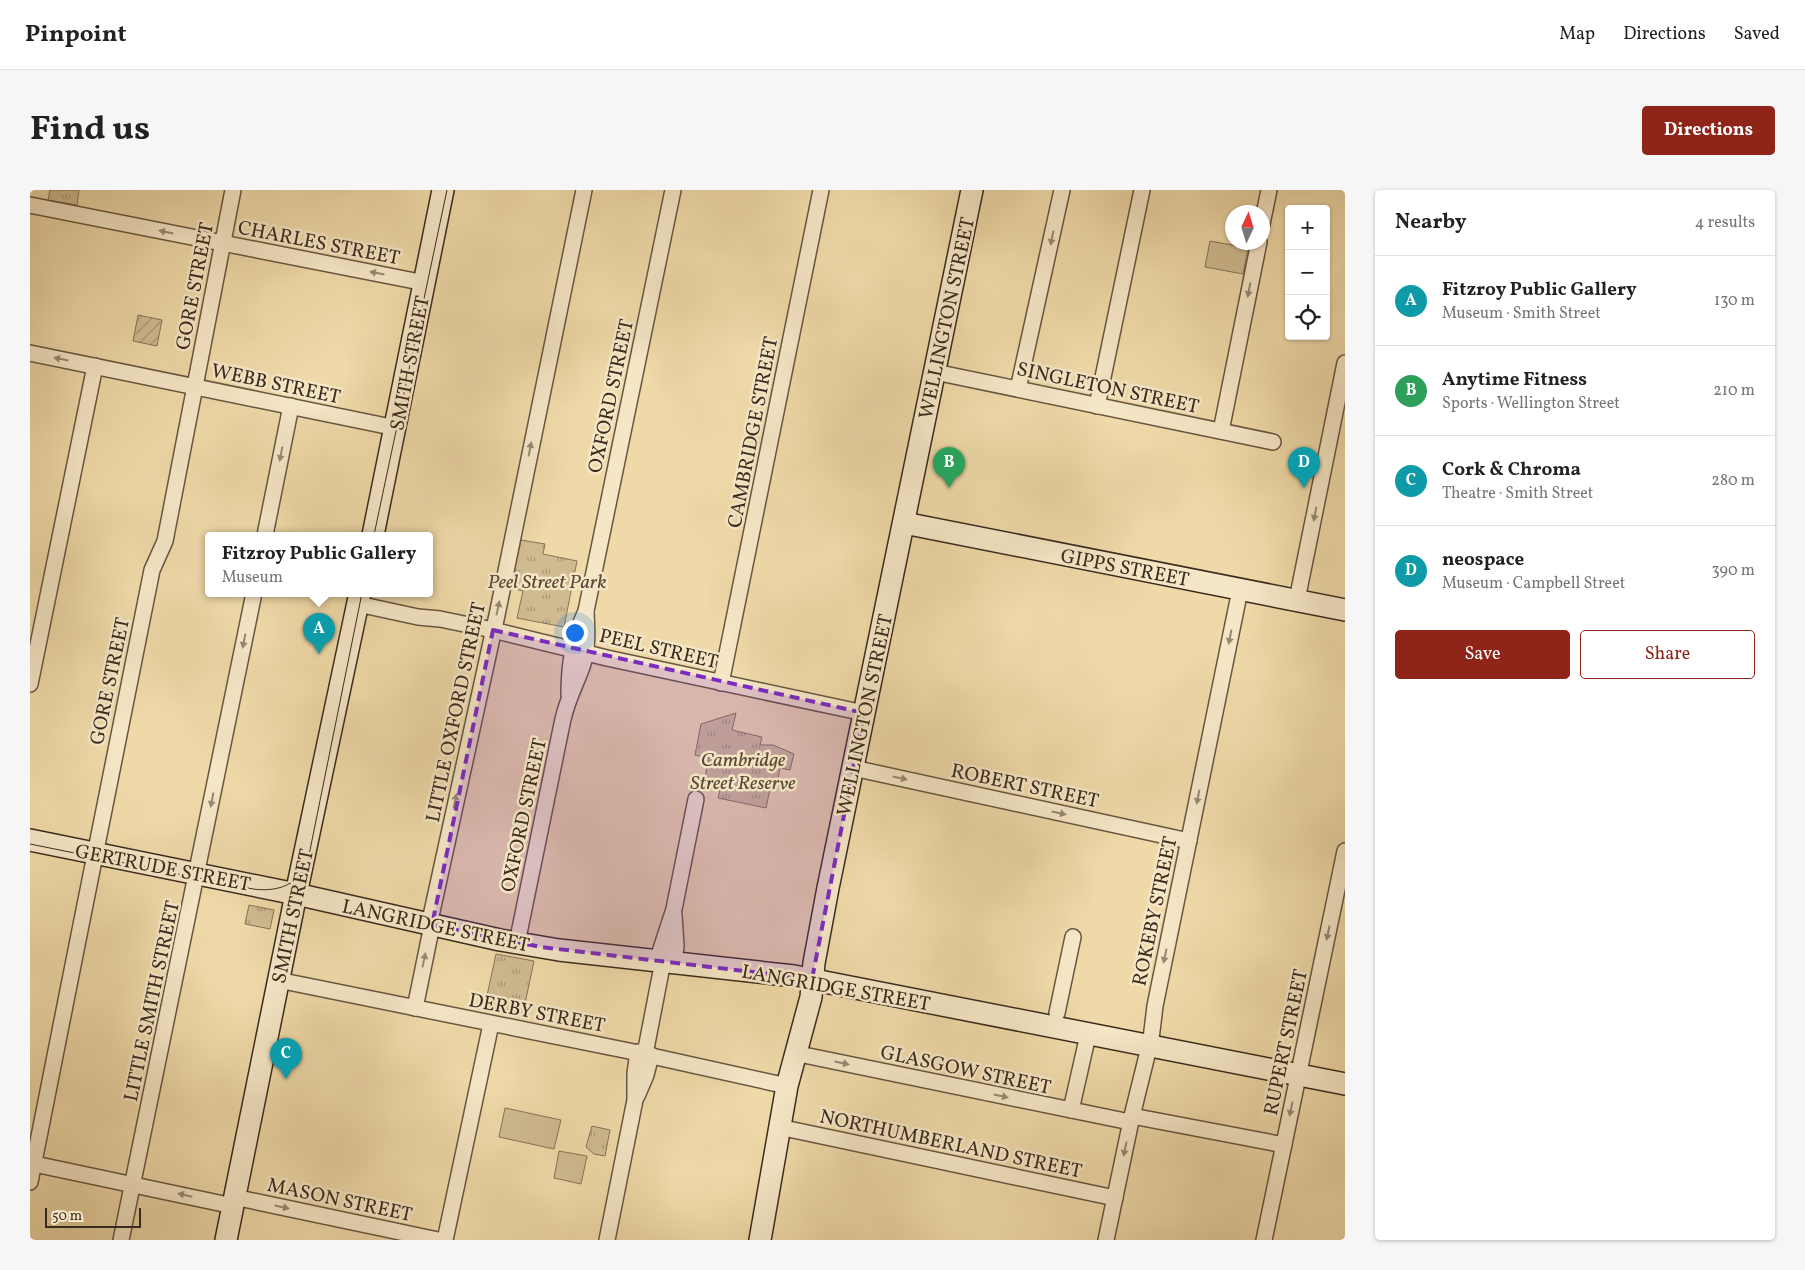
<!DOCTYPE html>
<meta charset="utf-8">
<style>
body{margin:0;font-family:Vollkorn,serif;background:#f6f6f6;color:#222}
.controls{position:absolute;right:15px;top:15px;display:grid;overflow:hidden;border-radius:5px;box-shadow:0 1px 4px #0004}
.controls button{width:45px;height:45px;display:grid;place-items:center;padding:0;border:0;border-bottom:1px solid #e0e0e0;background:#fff;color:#222;font:25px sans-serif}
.compass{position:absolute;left:1195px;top:15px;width:45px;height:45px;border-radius:50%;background:#fff;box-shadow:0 1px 4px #0004;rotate:4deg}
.scale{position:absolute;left:15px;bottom:12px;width:96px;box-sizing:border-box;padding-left:5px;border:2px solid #3b2b1e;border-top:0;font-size:14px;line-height:18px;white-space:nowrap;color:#3b2b1e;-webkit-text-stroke:4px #f5e6c6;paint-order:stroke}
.you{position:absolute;left:544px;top:442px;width:18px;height:18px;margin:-12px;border:4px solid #fff;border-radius:50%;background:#1a73e8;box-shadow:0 0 0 8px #1a73e833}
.badge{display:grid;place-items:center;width:32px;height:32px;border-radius:50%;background:#8f2418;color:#fff;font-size:16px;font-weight:700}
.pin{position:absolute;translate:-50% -41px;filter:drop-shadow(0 1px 2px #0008)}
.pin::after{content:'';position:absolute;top:26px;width:18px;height:15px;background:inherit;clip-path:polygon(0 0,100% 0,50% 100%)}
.popup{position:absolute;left:175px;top:342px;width:228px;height:65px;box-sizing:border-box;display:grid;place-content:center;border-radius:5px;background:#fff;filter:drop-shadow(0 1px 4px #0005);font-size:16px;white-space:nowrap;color:#767676}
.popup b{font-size:19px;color:#222}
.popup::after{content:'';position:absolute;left:50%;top:100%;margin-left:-10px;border:10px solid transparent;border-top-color:#fff}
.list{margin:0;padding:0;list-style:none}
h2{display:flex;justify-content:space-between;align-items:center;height:65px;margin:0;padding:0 20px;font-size:21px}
h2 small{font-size:16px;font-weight:400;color:#767676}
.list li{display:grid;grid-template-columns:32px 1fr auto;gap:15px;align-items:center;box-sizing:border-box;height:90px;padding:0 20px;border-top:1px solid #e0e0e0}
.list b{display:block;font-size:19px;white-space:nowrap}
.list p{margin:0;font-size:16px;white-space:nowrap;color:#767676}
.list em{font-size:16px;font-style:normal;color:#767676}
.actions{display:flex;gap:10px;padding:15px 20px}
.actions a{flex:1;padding:11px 0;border:1px solid #8f2418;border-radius:5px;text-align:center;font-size:18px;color:#8f2418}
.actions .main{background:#8f2418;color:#fff}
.icon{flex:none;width:28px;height:28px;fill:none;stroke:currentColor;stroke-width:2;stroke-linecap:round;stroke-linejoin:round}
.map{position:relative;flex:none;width:1315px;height:1050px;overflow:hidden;border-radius:5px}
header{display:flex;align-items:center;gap:30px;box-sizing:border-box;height:70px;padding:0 25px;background:#fff;border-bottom:1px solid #e0e0e0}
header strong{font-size:24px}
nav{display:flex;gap:28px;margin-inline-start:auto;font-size:18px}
.intro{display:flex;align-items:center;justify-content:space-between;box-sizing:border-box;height:120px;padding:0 30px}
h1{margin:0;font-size:35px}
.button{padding:12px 22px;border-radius:5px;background:#8f2418;color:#fff;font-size:18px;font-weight:700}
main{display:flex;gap:30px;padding:0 30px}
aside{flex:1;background:#fff;border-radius:5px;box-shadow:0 1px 4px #0004}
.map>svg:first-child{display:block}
</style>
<header>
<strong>Pinpoint</strong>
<nav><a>Map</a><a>Directions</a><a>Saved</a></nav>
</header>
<div class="intro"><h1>Find us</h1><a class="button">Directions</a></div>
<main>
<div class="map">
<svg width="1315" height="1050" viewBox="0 0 1315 1050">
<defs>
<pattern id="park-tufts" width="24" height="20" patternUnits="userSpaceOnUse" patternTransform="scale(1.25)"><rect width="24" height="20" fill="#d0bb91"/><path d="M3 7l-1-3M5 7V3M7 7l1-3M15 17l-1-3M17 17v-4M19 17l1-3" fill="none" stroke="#aa9876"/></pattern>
<pattern id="garden-furrows" width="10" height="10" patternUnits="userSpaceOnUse" patternTransform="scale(1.25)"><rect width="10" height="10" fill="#d0bb91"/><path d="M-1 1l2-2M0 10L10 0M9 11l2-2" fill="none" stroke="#aa9876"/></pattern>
</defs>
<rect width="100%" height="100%" fill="#efd9a8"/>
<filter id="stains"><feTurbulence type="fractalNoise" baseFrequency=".004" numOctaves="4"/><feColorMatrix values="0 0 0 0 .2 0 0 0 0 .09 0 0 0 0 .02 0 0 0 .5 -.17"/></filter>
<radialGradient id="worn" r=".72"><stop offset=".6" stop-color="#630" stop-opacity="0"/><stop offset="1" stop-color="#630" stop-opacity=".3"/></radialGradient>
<g fill="#d0bb91" stroke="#867358">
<path d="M1180,51L1218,58L1213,84L1175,77Z"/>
<path d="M475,918L531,930L524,959L469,947Z"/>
<path d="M529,961L557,966L551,994L524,988Z"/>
</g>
<g fill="url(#park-tufts)" stroke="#867358">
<path d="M20,0H49L47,15L18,10Z"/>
<path d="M491,350L515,354L513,364L547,371L534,437L487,428L493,401L480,398Z"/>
<path d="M706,523L702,540L732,547L730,555H743L764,564L760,580L750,578L746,600L740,599L736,618L688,608L690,600L673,596L679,568L665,565L671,534Z"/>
<path d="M219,715L244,720L240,739L215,734Z"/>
<path d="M466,764L504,771L493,823L455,815Z"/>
<path d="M562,936L580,940L575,966L564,964L556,957Z"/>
</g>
<path fill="url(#garden-furrows)" stroke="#867358" d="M108,125L132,130L127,156L103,151Z"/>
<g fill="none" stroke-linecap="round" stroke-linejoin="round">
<defs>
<g id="street">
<path d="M0,15L395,93"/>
<path d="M1232,34L1239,0"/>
<path d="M0,163L366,238"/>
<path d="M905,182L1243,252"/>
<path d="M988,199L1032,0"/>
<path d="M1067,216L1112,0"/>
<path d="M1191,241L1229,52"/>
<path d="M235,345L261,216"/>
<path d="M1267,410L1315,173"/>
<path d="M328,414L388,427L410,429L463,440L577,468L834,523"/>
<path d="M691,493L791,0"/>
<path d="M0,494L65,176"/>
<path d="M539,505C539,474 543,449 556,421L643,0"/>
<path d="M823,578L1159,651"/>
<path d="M487,753L533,529C538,508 545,496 552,477C558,459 557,441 556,422"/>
<path d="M627,771L644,719L666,609"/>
<path d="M644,772L646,756L644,725"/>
<path d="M248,790L599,861L757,896"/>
<path d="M385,818L402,735L401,726L467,425L554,0"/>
<path d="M1027,823L1043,747"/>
<path d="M764,863L1100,932"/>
<path d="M615,864L633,771"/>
<path d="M607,906L616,885L621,865"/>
<path d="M1041,920L1058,845"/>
<path d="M1102,926L1254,955"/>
<path d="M749,937L1085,1008"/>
<path d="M0,973L203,1016"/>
<path d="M0,992C41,788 80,584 122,380L135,351L203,0"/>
<path d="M204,1007L408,1050"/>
<path d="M91,1050L224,403"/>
<path d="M415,1050L461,834"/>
<path d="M577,1050L605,910V883L608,862"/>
<path d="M1076,1050L1102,926L1121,849L1125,816L1210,400"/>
<path d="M1234,1050L1315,661"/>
</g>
<g id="secondary">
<path d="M874,333L1315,420"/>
<path d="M343,345L413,0"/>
<path d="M0,650L266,704L470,750L529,760L764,786L1315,894"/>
<path d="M196,1050L266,704L330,403"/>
<path d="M730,1050L757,896L781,807L784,773L798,698L942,0"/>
</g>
</defs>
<use href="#street" stroke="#685640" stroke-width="18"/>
<use href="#secondary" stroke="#3b2b1e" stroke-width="24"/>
<use href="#street" stroke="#f5e6c6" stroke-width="15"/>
<use href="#secondary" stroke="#f5e6c6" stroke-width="21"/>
<g stroke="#3b2b1e" stroke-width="1">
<path d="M344,345L417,0"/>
<path d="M0,654L223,699C246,702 266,696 277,675L332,403"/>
</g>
</g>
<defs><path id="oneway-solid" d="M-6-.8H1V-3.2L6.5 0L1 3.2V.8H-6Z" transform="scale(1.25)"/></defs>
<g fill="#988872">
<use href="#oneway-solid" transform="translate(136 42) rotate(-168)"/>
<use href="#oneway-solid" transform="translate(1022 48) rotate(102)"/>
<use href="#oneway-solid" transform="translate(347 83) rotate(-169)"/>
<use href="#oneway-solid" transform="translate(1219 100) rotate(101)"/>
<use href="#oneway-solid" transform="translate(31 169) rotate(-169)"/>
<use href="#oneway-solid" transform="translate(500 259) rotate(-79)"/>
<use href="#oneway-solid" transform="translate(251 264) rotate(101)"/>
<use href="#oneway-solid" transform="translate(1285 324) rotate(101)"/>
<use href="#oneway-solid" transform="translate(468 418) rotate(-78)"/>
<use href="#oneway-solid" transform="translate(1200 447) rotate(101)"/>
<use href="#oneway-solid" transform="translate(214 451) rotate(101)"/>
<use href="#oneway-solid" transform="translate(870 588) rotate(12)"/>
<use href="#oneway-solid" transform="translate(1168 607) rotate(101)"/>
<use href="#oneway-solid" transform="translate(182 610) rotate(101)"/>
<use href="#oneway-solid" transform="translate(425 611) rotate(-78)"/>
<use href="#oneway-solid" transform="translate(1029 623) rotate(12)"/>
<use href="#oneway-solid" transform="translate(1298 743) rotate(102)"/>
<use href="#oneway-solid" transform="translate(1135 766) rotate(102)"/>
<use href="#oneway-solid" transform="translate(394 770) rotate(-78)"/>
<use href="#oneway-solid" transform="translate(812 873) rotate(12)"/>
<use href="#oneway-solid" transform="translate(971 906) rotate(12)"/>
<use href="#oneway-solid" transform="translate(1261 919) rotate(102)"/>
<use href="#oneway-solid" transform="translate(1095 959) rotate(102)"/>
<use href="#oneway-solid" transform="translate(155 1005) rotate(-167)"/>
<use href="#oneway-solid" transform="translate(252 1017) rotate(12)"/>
</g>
<path fill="#7b2cbf" fill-opacity="0.2" stroke="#7b2cbf" stroke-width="4" stroke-dasharray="10 6" stroke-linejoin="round" d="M463,440L834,523L782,789L511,757L402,735Z"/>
<g text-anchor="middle" stroke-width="5" stroke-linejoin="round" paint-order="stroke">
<g font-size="20" fill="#3b2b1e" stroke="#f5e6c6">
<text transform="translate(289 52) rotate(11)" y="7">CHARLES STREET</text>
<text transform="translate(164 96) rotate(-79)" y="7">GORE STREET</text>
<text transform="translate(916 128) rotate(-78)" y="7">WELLINGTON STREET</text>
<text transform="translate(379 173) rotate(-79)" y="7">SMITH STREET</text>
<text transform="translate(246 193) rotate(12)" y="7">WEBB STREET</text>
<text transform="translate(1078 197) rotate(12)" y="7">SINGLETON STREET</text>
<text transform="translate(580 206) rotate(-78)" y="7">OXFORD STREET</text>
<text transform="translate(722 242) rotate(-79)" y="7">CAMBRIDGE STREET</text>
<text transform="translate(1095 377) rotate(11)" y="7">GIPPS STREET</text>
<text transform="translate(629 458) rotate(13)" y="7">PEEL STREET</text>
<text transform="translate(79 491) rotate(-78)" y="7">GORE STREET</text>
<text transform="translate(425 522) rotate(-78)" y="7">LITTLE OXFORD STREET</text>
<text transform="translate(834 525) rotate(-78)" y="7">WELLINGTON STREET</text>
<text transform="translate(995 595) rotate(12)" y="7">ROBERT STREET</text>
<text transform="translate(493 625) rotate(-78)" y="7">OXFORD STREET</text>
<text transform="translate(133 677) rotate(11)" y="7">GERTRUDE STREET</text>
<text transform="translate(1124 721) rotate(-78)" y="7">ROKEBY STREET</text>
<text transform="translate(262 726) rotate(-78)" y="7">SMITH STREET</text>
<text transform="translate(406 735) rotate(12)" y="7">LANGRIDGE STREET</text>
<text transform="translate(806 797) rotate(10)" y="7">LANGRIDGE STREET</text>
<text transform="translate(121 811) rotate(-78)" y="7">LITTLE SMITH STREET</text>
<text transform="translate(507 822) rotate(11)" y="7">DERBY STREET</text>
<text transform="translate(1255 852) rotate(-78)" y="7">RUPERT STREET</text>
<text transform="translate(936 879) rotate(12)" y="7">GLASGOW STREET</text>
<text transform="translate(921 953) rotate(12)" y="7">NORTHUMBERLAND STREET</text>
<text transform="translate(310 1009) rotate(12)" y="7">MASON STREET</text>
</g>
<g font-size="20" font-style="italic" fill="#594835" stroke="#f5e6c6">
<text x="517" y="398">Peel Street Park</text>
<text x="713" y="576">Cambridge<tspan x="713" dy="23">Street Reserve</tspan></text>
</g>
</g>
<rect width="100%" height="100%" filter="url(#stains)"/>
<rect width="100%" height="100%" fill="url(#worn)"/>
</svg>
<div class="controls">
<button>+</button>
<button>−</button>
<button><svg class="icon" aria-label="locate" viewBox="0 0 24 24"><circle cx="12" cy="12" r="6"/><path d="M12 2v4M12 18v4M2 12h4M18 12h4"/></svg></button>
</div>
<svg class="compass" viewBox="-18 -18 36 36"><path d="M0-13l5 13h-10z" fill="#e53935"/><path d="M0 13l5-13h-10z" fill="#767676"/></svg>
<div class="scale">50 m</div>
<div class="you"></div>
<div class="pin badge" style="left:289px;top:464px;background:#0f9aa8">A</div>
<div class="popup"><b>Fitzroy Public Gallery</b>Museum</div>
<div class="pin badge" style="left:919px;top:298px;background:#2e9e5b">B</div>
<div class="pin badge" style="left:256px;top:889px;background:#0f9aa8">C</div>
<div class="pin badge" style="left:1274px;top:298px;background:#0f9aa8">D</div>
</div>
<aside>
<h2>Nearby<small>4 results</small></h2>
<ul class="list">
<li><span class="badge" style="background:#0f9aa8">A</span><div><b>Fitzroy Public Gallery</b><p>Museum · Smith Street</p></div><em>130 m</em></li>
<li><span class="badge" style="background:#2e9e5b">B</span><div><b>Anytime Fitness</b><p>Sports · Wellington Street</p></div><em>210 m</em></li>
<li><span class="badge" style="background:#0f9aa8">C</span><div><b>Cork &amp; Chroma</b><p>Theatre · Smith Street</p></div><em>280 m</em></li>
<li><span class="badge" style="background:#0f9aa8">D</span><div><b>neospace</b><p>Museum · Campbell Street</p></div><em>390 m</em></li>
</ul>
<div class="actions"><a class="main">Save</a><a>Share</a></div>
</aside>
</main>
